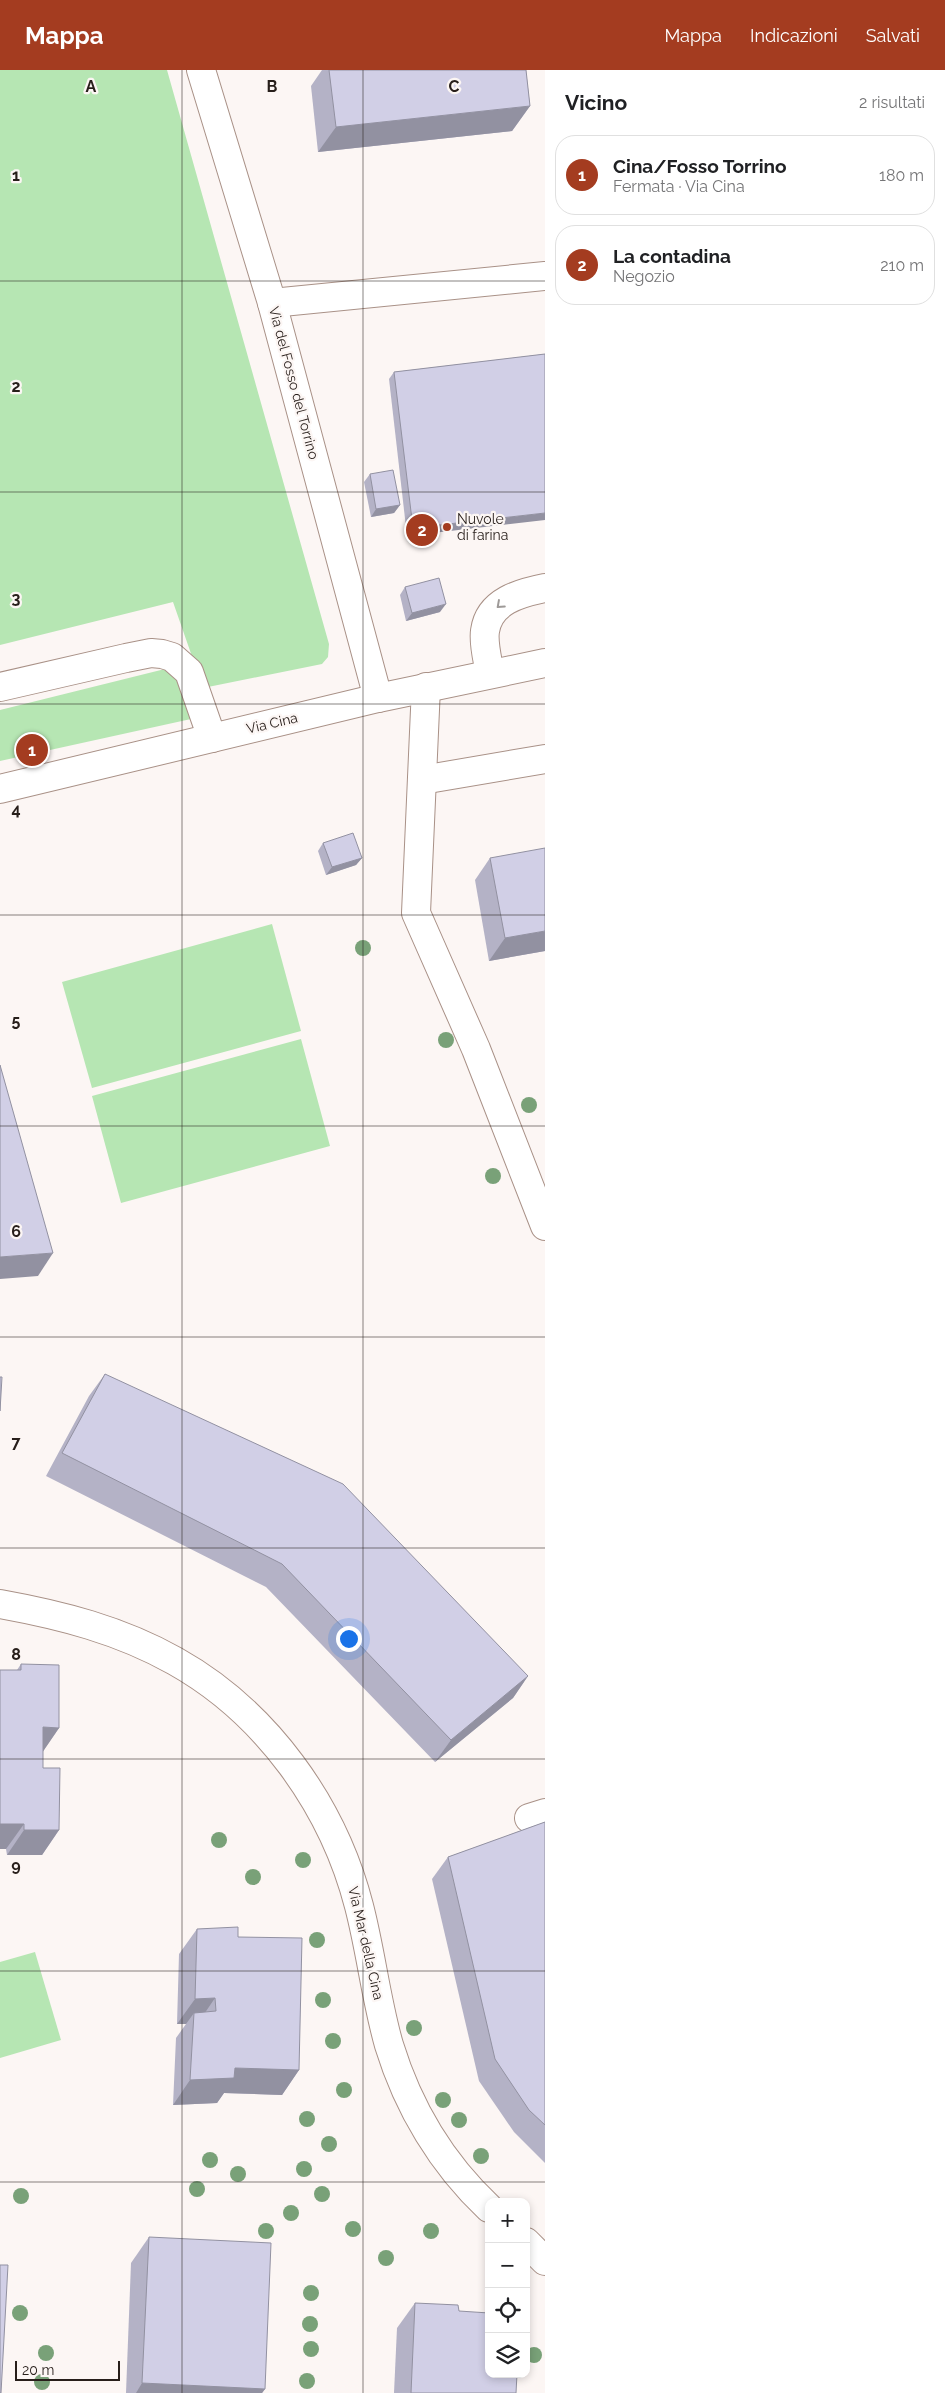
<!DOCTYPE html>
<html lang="it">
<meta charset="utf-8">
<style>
body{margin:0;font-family:Raleway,sans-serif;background:#f6f6f6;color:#202124}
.controls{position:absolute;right:15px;bottom:15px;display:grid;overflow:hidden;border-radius:10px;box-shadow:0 2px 8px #0003}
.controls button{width:45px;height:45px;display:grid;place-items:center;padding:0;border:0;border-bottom:1px solid #e0e0e0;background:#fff;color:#202124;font:25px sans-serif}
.scale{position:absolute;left:15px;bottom:12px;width:105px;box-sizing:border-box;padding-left:5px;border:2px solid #271e1a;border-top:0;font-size:14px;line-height:18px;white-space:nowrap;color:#271e1a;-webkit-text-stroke:4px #fcf6f4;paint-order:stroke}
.you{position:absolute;left:348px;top:1568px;width:18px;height:18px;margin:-12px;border:4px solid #fff;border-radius:50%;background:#1a73e8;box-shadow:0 0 0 8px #1a73e833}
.badge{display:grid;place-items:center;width:32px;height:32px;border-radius:50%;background:#a43c20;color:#fff;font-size:16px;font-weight:700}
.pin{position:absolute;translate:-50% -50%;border:2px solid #fff;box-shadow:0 1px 5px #0006}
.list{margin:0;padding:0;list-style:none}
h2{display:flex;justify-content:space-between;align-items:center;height:65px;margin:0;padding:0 20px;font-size:21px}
h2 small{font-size:16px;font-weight:400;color:#757577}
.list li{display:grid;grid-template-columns:32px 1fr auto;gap:15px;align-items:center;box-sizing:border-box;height:80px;margin:0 10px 10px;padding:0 10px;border:1px solid #e0e0e0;border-radius:20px}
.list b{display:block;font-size:19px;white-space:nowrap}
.list p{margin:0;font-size:16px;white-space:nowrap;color:#757577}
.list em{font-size:16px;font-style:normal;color:#757577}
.icon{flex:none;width:28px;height:28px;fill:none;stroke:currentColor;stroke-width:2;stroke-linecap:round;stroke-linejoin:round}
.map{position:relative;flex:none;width:545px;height:2323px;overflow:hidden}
header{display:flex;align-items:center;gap:30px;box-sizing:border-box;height:70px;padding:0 25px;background:#a43c20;color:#fff}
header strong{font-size:24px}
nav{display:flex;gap:28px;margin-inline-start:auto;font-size:18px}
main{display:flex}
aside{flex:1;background:#fff}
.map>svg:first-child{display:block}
</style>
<header>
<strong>Mappa</strong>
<nav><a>Mappa</a><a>Indicazioni</a><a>Salvati</a></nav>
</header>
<main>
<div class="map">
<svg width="545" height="2323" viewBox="0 0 545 2323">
<rect width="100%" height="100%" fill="#fcf6f4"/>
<g fill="#b6e6b3">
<path d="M0,0H167L329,574L328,587L322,594L203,618L173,532L0,575Z"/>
<path d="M177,596L191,649L0,691V640Z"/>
<path d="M272,854L301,961L92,1018L62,912Z"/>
<path d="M301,969L330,1076L121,1133L92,1026Z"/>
<path d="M35,1882L61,1970L0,1988V1892Z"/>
</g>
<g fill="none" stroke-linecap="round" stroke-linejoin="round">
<defs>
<g id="minor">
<path d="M201,0L272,233L378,628"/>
<path d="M272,233L545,206"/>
<path d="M490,604C488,591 483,574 485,561C489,531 520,523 545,518"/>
<path d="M0,617L126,588L151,583L162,584L172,587L189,602L212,668"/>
<path d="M426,617L416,843L476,979L545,1156"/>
<path d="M422,710L545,689"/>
<path d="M0,719L378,628L545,593"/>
<path d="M0,1534C61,1545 120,1560 175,1591C266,1642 333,1735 359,1836C371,1882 376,1930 389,1975C408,2037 442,2094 489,2138"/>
<path d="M529,1748L545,1743"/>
<path d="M526,2172L545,2191"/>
</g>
</defs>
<use href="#minor" stroke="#a99187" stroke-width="30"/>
<use href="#minor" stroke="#fff" stroke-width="28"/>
</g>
<g fill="#79a178">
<circle cx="363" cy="878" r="8"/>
<circle cx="446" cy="970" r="8"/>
<circle cx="529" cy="1035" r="8"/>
<circle cx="493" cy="1106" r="8"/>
<circle cx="219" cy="1770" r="8"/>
<circle cx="303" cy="1790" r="8"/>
<circle cx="253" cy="1807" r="8"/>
<circle cx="317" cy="1870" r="8"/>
<circle cx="323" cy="1930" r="8"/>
<circle cx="414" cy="1958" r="8"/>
<circle cx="333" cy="1971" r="8"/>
<circle cx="344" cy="2020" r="8"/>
<circle cx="443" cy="2030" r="8"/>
<circle cx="307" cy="2049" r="8"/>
<circle cx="459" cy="2050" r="8"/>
<circle cx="329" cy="2074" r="8"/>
<circle cx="481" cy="2086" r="8"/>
<circle cx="210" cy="2090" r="8"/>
<circle cx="304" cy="2099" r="8"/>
<circle cx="238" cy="2104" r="8"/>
<circle cx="197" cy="2119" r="8"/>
<circle cx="322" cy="2124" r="8"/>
<circle cx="21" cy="2126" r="8"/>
<circle cx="291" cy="2143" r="8"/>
<circle cx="353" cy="2159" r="8"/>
<circle cx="266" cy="2161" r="8"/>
<circle cx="431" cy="2161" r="8"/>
<circle cx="386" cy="2188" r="8"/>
<circle cx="311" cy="2223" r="8"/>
<circle cx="20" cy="2243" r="8"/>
<circle cx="310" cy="2254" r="8"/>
<circle cx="311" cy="2279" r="8"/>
<circle cx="46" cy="2283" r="8"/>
<circle cx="534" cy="2285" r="8"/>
<circle cx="307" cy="2311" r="8"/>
<circle cx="42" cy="2312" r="8"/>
</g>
<g fill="#b4b2c6">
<path d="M322,0H526L530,36L512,61L318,82L311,16Z"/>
<path d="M545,284L407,466L389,309L394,302Z"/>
<path d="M370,404L400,435L394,443L371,447L364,412Z"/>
<path d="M405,517L440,542L406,551L400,525Z"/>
<path d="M323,773L362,788L356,795L326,805L318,781Z"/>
<path d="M490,788L545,881L489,891L475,810Z"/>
<path d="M105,1304L528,1606L513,1628L435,1692L266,1517L46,1406L89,1326Z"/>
<path d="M21,1594L59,1658L43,1681V1698L59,1760L42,1785H7L6,1779L17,1600Z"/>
<path d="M545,1752V2093L514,2062L479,2011L432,1809L448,1787Z"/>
<path d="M197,1859L238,1867L299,2000L282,2025L224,2023L217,2033L173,2035L176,1968L186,1954H177L179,1884Z"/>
<path d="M149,2167L265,2319L262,2323H126L131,2193Z"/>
<path d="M415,2233L459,2241L516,2323H394L397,2258Z"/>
</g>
<g fill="#9291a1">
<path d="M530,36L512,61L318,82L336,57Z"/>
<path d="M400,435L394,443L371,447L376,439Z"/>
<path d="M545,443V450L407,466L413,458Z"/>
<path d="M446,534L440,542L406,551L412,543Z"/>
<path d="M362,788L356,795L326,805L332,797Z"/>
<path d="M545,861V881L489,891L505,868Z"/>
<path d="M53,1183L38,1206L0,1209V1187Z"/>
<path d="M528,1606L513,1628L435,1692L451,1670Z"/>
<path d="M43,1657L59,1658L42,1683Z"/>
<path d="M0,1754H24L6,1779H0Z"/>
<path d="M24,1760H59L42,1785H7Z"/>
<path d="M215,1928L198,1953L194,1943L186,1954H177L195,1929Z"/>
<path d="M235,1998L299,2000L282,2025L224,2023L217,2033L173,2035L190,2010Z"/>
<path d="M142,2313L265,2319L262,2323H136Z"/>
</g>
<g fill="#d1cfe6" stroke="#9291a1">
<path d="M329,0H526L530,36L336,57Z"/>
<path d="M545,284V443L413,458L394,302Z"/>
<path d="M393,400L400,435L376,439L370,404Z"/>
<path d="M439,508L446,534L412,543L405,517Z"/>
<path d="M353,763L362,788L332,797L323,773Z"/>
<path d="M545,778V861L505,868L490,788Z"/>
<path d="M0,995L53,1183L0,1187Z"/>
<path d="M105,1304L343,1414L528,1606L451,1670L282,1494L62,1383Z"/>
<path d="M0,1307H2L0,1341Z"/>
<path d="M21,1594L59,1595V1658L43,1657V1698H60L59,1760H24V1754H0V1600H21Z"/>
<path d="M545,1752V2055L529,2040L495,1989L448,1787Z"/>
<path d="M238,1857V1867L302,1868L299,2000L235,1998L234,2008L190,2010L194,1943L216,1941L215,1928L195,1929L197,1859Z"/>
<path d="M149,2167L271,2173L265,2319L142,2313Z"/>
<path d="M0,2195H8L1,2323H0Z"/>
<path d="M415,2233L458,2235L459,2241L489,2243V2304H517L516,2323H411Z"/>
</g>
<defs><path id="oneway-chevron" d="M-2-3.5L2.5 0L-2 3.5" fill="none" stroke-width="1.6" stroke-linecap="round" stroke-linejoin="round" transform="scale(1.25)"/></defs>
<use stroke="#9e9a98" href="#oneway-chevron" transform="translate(500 535) rotate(138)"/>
<path fill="none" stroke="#271e1a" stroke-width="1" stroke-opacity="0.55" d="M182,0V2323M363,0V2323M0,211H545M0,422H545M0,634H545M0,845H545M0,1056H545M0,1267H545M0,1478H545M0,1689H545M0,1901H545M0,2112H545"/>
<circle fill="#a43c20" stroke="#fcf6f4" stroke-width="2" cx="447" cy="457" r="5"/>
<g text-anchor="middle" stroke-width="4.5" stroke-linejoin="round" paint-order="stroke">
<g font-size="14" fill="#271e1a" stroke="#fcf6f4">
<text transform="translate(294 313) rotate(75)" y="5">Via del Fosso del Torrino</text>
<text transform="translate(272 653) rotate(-13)" y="5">Via Cina</text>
<text transform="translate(366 1873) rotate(77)" y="5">Via Mar della Cina</text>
</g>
<g font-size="14" fill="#271e1a" stroke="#fcf6f4" text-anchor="start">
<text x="457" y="454">Nuvole<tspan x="457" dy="16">di farina</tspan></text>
</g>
</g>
<g font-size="16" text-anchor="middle" font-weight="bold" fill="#271e1a" stroke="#fcf6f4" stroke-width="4.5" stroke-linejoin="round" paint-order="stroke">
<text x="91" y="22">A</text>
<text x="272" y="22">B</text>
<text x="454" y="22">C</text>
<text x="16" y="111">1</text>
<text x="16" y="322">2</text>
<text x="16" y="534">3</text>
<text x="16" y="745">4</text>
<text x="16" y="956">5</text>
<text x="16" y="1167">6</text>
<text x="16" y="1378">7</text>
<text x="16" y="1590">8</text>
<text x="16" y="1801">9</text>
</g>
</svg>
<div class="controls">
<button>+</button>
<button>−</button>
<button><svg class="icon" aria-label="locate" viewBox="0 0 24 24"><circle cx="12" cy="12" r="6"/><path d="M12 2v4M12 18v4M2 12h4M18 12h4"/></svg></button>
<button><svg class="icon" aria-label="layers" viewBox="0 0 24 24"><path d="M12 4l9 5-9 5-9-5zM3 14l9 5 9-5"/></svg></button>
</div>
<div class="scale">20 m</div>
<div class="you"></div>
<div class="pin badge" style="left:32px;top:680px">1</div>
<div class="pin badge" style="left:422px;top:460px">2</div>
</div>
<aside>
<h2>Vicino<small>2 risultati</small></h2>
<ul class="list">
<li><span class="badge">1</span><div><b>Cina/Fosso Torrino</b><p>Fermata · Via Cina</p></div><em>180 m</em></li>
<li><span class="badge">2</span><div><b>La contadina</b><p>Negozio</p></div><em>210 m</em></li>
</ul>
</aside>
</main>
